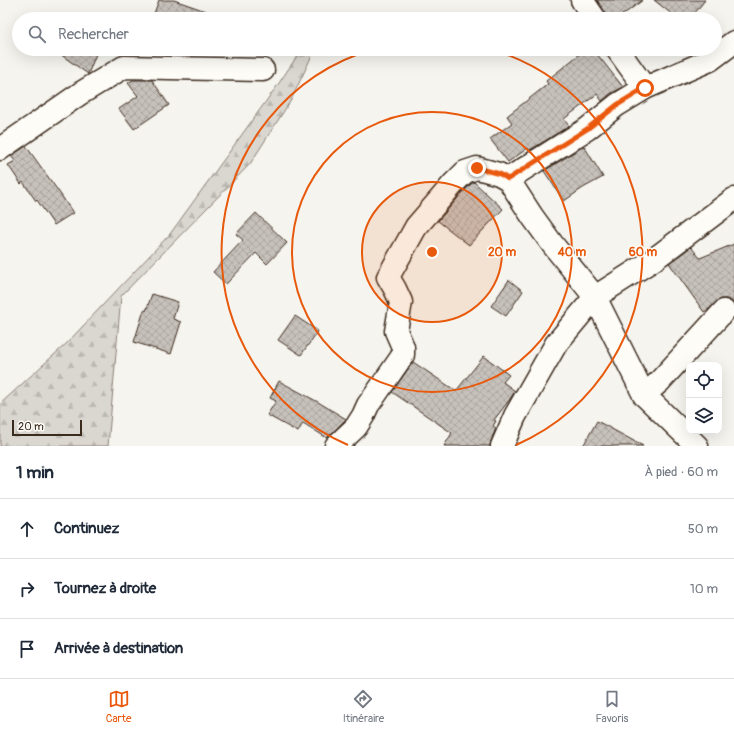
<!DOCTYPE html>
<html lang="fr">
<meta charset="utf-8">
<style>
body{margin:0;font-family:Pangolin,sans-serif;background:#f6f6f7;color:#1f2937}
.controls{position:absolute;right:12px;bottom:12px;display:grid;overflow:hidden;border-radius:8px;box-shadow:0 4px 16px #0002}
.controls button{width:36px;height:36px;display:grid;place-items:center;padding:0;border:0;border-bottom:1px solid #e0e1e3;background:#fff;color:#1f2937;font:20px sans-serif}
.scale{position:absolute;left:12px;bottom:10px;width:70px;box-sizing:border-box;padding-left:4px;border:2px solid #3b2a1e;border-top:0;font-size:11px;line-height:14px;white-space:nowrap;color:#3b2a1e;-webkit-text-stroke:3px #fdfcf7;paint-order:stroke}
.stop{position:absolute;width:12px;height:12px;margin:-9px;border:3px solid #ea580c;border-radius:50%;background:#fff}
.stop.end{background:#ea580c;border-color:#fff;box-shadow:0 1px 4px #0008}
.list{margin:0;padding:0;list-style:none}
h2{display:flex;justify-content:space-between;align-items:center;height:52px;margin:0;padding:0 16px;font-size:17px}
h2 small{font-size:13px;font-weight:400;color:#747a83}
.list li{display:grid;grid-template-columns:26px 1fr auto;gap:12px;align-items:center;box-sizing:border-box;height:60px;padding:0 16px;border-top:1px solid #e0e1e3}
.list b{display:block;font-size:15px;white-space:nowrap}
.list em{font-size:13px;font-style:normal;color:#747a83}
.icon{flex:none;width:22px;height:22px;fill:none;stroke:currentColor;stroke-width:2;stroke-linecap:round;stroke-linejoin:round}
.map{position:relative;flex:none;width:734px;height:446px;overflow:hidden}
.search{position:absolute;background:#fff;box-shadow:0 4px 16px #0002;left:12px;right:12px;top:12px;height:44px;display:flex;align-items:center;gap:10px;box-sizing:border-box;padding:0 14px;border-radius:22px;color:#747a83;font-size:15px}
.sheet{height:232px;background:#fff}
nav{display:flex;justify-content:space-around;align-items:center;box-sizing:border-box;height:56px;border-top:1px solid #e0e1e3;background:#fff;font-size:11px;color:#747a83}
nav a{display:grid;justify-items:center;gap:2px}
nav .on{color:#ea580c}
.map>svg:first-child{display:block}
</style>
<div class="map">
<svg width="734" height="446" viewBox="0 0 734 446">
<defs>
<pattern id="forest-firs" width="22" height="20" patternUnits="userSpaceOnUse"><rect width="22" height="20" fill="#dad6d0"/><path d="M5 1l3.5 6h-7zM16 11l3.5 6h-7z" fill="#bcb8b2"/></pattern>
<pattern id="building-cross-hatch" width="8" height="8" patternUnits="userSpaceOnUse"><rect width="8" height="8" fill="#c7c1bb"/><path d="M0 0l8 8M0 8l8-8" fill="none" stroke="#aca6a0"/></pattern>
</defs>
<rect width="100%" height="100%" fill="#f5f4ee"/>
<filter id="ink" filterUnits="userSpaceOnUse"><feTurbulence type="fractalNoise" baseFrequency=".025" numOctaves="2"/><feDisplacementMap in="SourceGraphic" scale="8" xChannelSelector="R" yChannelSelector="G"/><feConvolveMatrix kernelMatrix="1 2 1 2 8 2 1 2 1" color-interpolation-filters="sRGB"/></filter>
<g filter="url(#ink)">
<path fill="url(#forest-firs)" stroke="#8a8077" d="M302,49H315L291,100L250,164L121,296L108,446H0V404L66,344L170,234L277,86Z"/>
<g fill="url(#building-cross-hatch)" stroke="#3b2a1e">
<path d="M159,0H174L220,16V19H152Z"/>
<path d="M597,0H643L617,19H607L605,12Z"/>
<path d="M654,0H705L690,19H678Z"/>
<path d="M53,49H98L88,74Z"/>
<path d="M586,49H593L623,87L610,94L602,101L597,94L564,119L569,126L530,150L528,148L508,162L490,139L512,123L507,116L548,84L546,81Z"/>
<path d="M133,80H152L169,105L134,129L119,109L138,96L128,83Z"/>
<path d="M26,146L61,195L73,213L54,225L37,200L36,201L23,182L21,184L8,165L15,161L11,156Z"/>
<path d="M584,146L603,177L583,188L564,201L544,171Z"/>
<path d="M474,182L503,209L469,245L438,221L463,192L472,183Z"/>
<path d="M256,213L287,243L267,264L256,253L226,284L213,272L243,240L236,234Z"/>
<path d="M734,244V304L732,302L727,299H721L715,303L708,310H707L704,312L669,263L691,247L700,258Z"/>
<path d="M509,280L523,291L506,316L491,306Z"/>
<path d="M152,294L178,302L173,319L181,322L171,354L134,342L144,310L146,311Z"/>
<path d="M295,316L318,331L301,355L278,340Z"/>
<path d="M484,356L509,375L503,382L515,391L510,399L494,420L496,421L493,426L496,428L491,441L490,446H444L452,433L392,392L413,362L456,391Z"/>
<path d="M279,381L318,402L346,419L327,438L303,423L298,432L267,415L276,401L270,398Z"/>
<path d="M597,421L643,446H583Z"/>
</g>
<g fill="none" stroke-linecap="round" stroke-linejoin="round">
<defs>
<g id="street">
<path d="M582,0L595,19"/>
<path d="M617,49L645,88"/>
<path d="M0,149L81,93L124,67L263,70"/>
<path d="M508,179L587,129L617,105L645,88L710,60L734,42"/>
<path d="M644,395L659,382L724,311"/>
<path d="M336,446L356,427L363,416L368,405L376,394L403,355V347L396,331L401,302L395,289L388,277L416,227L454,183L465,172L477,168L499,174L508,179L532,216L553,245L595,297L644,395L697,446"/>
<path d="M502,446L515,416L556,344L595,297L653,260L734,199"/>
</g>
</defs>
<use href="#street" stroke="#3b2a1e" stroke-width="25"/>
<use href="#street" stroke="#fdfcf7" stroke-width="22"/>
</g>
</g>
<g fill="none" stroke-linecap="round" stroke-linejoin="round" filter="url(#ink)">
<path stroke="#ea580c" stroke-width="5" d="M477,168L500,174L508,179L587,129L617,105L645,88"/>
</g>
<circle cx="432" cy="252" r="70" fill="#e8590c" fill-opacity=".12"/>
<g fill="none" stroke="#e8590c" stroke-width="2">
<circle cx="432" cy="252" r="70"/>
<circle cx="432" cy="252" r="140"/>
<path d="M348 445A211 211 0 0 1 374 49M490 49A211 211 0 0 1 516 445"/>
</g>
<circle cx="432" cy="252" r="6" fill="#e8590c" stroke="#fdfcf7" stroke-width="2"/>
<g font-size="12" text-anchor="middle" font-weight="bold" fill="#e8590c" stroke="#fdfcf7" stroke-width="3" stroke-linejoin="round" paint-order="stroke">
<text x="502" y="256">20 m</text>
<text x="572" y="256">40 m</text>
<text x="643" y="256">60 m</text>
</g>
</svg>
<div class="controls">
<button><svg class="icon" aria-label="locate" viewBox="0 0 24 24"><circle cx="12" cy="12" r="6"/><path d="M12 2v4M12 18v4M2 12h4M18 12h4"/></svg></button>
<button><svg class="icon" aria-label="layers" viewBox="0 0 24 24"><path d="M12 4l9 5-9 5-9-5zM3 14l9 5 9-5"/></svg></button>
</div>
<div class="scale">20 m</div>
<div class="stop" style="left:645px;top:88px"></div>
<div class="stop end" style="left:477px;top:168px"></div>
<div class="search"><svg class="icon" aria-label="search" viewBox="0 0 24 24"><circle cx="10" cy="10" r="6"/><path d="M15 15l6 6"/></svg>Rechercher</div>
</div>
<section class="sheet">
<h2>1 min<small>À pied · 60 m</small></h2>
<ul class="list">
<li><svg class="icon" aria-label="ahead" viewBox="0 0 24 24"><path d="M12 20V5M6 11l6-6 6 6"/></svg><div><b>Continuez</b></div><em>50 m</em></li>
<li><svg class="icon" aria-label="right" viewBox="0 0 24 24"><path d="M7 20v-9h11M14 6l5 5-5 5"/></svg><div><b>Tournez à droite</b></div><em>10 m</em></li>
<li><svg class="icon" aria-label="arrive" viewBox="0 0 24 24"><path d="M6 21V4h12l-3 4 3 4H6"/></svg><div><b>Arrivée à destination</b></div></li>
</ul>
</section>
<nav>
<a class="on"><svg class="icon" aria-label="map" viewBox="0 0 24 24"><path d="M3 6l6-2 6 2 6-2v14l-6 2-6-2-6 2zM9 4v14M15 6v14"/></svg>Carte</a>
<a><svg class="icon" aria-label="directions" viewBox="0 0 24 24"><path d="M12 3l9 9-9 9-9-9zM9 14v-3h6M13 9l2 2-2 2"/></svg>Itinéraire</a>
<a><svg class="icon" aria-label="saved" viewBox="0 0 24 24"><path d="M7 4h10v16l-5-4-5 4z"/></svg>Favoris</a>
</nav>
